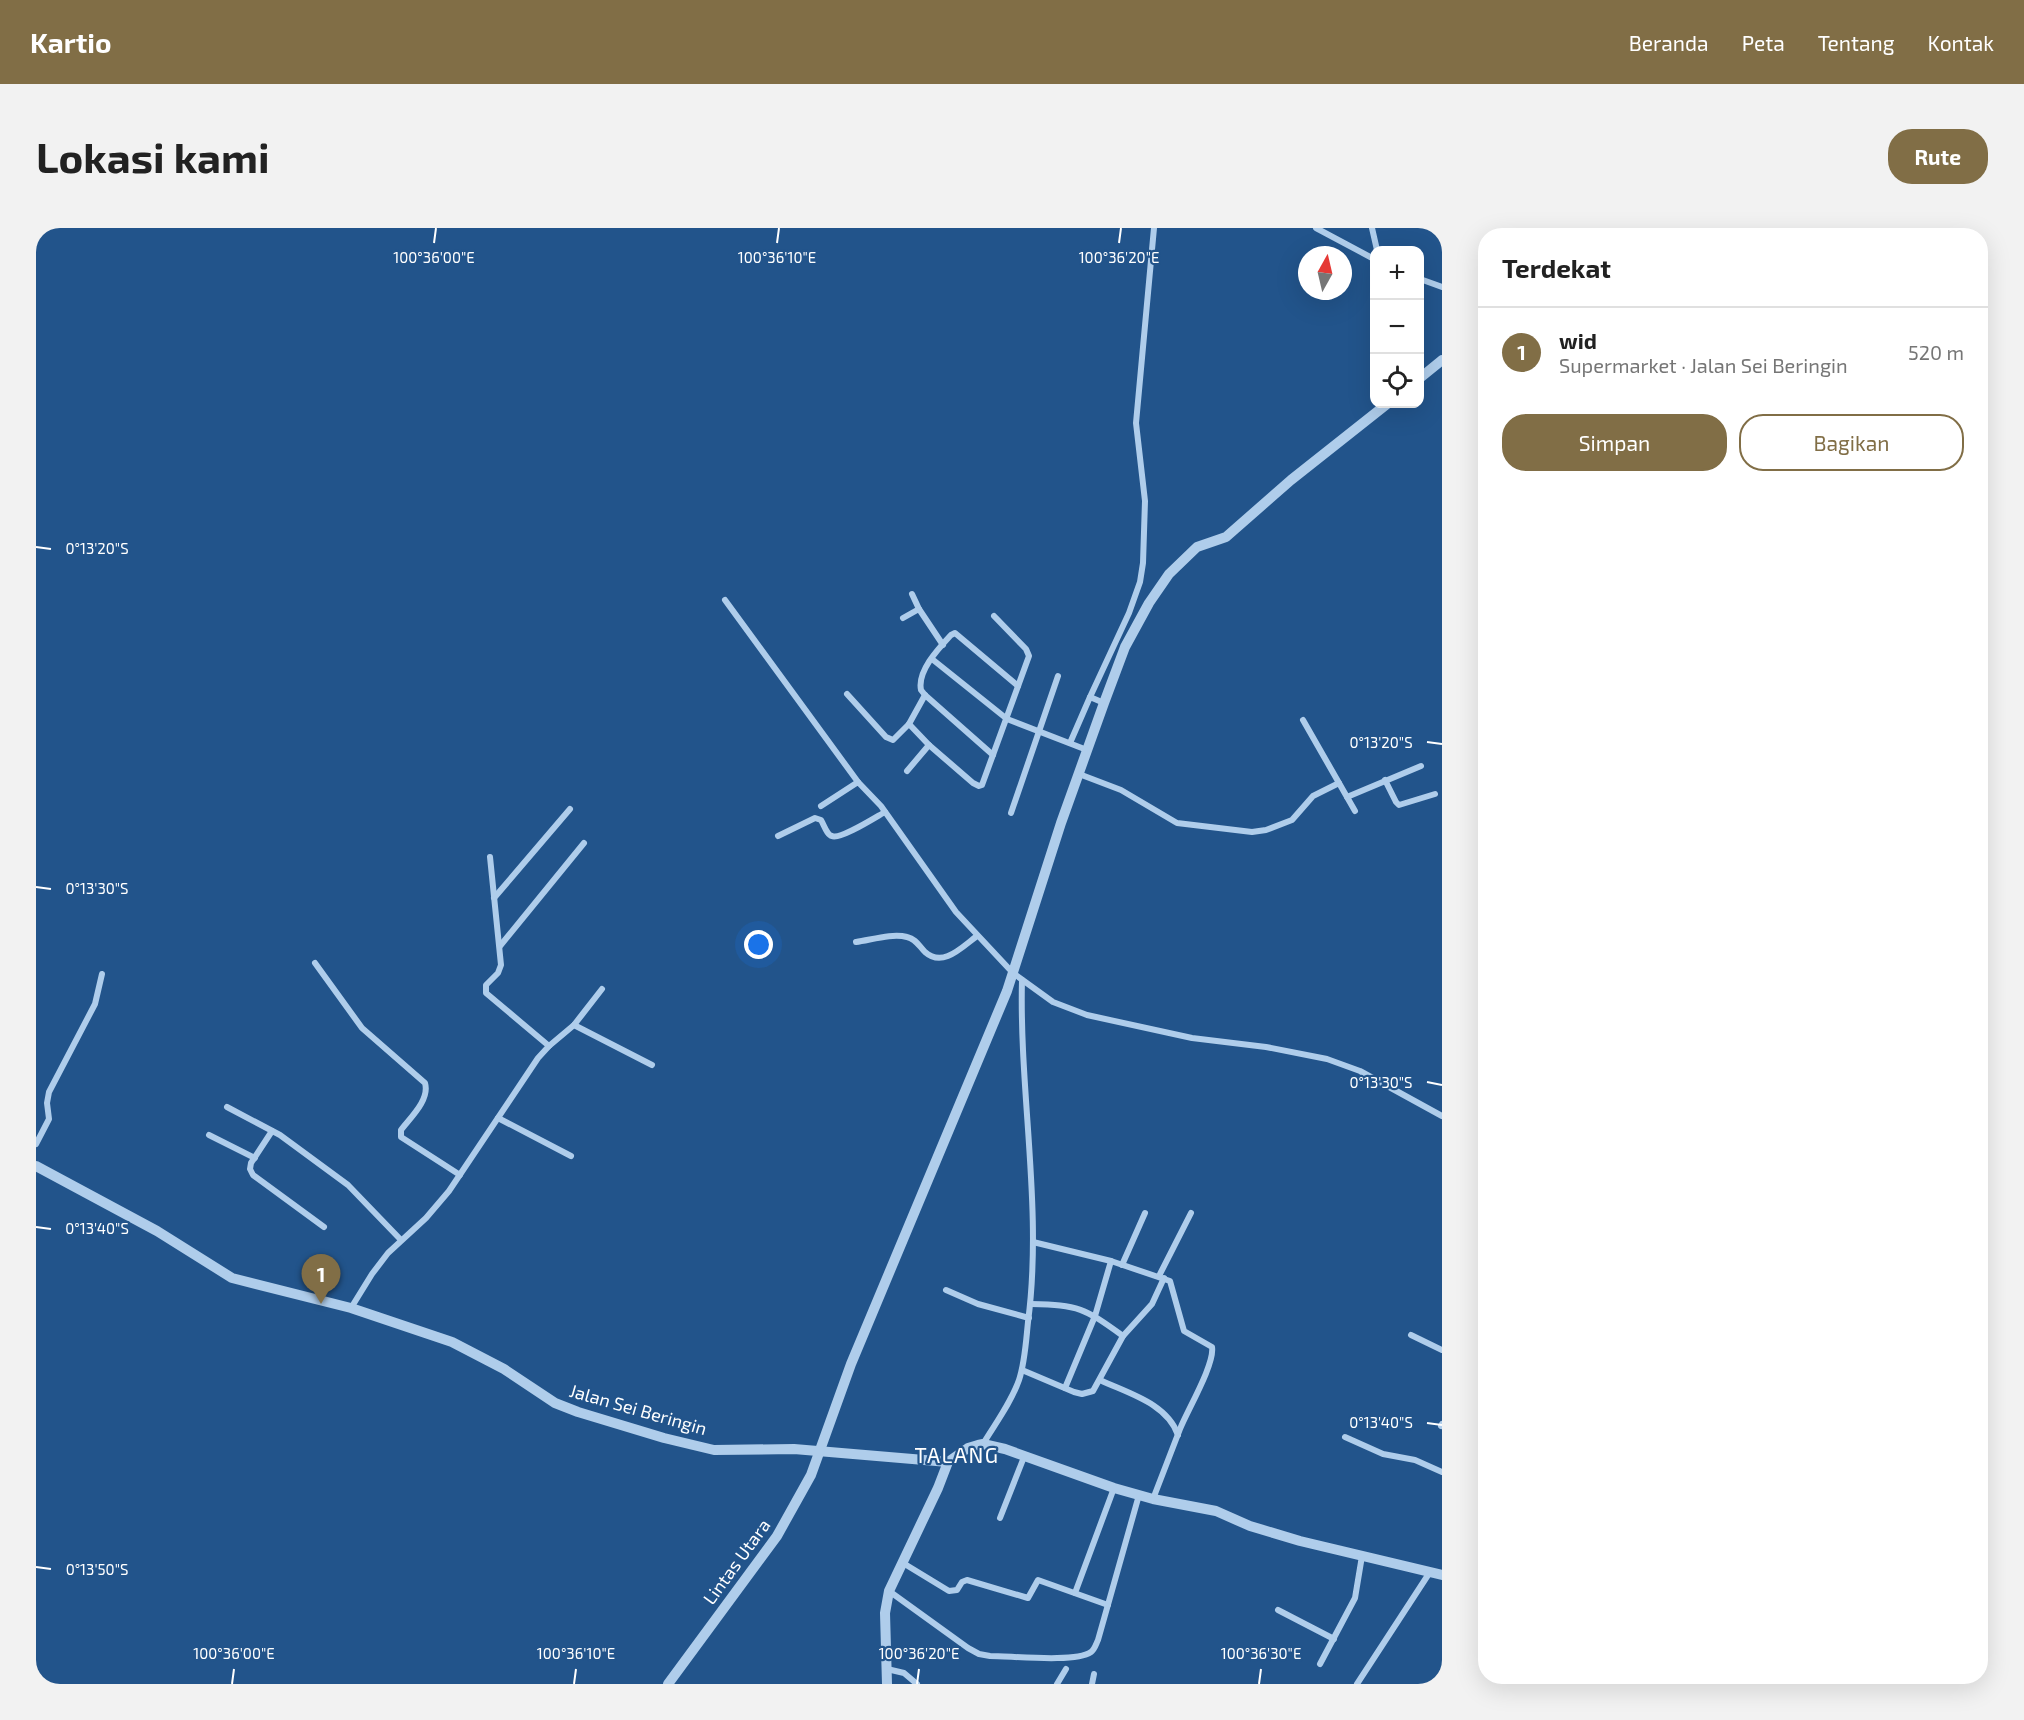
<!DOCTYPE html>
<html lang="id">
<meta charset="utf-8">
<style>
body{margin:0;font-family:"Exo 2",sans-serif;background:#f2f2f2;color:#222}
.controls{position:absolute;right:18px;top:18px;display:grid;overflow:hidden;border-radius:12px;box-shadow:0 6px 24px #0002}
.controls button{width:54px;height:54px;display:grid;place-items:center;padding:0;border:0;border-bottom:2px solid #e0e0e0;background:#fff;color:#222;font:30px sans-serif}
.compass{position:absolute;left:1262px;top:18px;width:54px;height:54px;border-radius:50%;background:#fff;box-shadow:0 6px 24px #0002;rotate:8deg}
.you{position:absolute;left:723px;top:717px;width:21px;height:21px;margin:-15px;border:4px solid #fff;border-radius:50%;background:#1a73e8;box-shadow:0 0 0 9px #1a73e833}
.badge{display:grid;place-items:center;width:39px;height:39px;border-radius:50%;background:#816e46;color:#fff;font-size:20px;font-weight:700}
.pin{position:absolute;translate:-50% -50px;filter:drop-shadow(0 2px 3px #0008)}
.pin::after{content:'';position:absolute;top:32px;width:21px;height:18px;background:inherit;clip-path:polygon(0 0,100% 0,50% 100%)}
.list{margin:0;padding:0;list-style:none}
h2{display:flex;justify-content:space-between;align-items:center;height:78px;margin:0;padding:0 24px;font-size:26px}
h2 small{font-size:20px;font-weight:400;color:#767676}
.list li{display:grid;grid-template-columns:39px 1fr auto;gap:18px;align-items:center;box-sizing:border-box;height:90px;padding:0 24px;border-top:2px solid #e0e0e0}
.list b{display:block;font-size:22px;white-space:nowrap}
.list p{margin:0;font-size:20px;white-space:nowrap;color:#767676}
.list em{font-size:20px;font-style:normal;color:#767676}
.actions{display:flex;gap:12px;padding:18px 24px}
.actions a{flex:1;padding:14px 0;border:2px solid #816e46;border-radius:24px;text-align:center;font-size:21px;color:#816e46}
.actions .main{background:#816e46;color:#fff}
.icon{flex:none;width:33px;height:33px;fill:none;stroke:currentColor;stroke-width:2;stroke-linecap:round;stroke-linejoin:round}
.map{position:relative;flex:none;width:1406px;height:1456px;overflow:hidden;border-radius:24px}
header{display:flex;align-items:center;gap:36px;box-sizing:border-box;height:84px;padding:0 30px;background:#816e46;color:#fff}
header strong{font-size:28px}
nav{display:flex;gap:33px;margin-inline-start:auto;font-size:21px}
.intro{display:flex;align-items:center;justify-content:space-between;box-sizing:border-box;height:144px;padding:0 36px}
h1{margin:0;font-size:42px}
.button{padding:15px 27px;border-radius:24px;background:#816e46;color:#fff;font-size:21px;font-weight:700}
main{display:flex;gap:36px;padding:0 36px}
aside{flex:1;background:#fff;border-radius:24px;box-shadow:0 6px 24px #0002}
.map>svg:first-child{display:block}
</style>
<header>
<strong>Kartio</strong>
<nav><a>Beranda</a><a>Peta</a><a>Tentang</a><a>Kontak</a></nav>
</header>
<div class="intro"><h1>Lokasi kami</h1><a class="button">Rute</a></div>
<main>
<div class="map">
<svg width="1406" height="1456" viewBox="0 0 1406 1456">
<rect width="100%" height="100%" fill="#22548b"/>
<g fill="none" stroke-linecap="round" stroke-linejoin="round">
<g stroke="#afcdeb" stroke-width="6">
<path d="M1280,0L1338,31"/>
<path d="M1336,0L1341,22"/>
<path d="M1384,51L1406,59"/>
<path d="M876,366L883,381"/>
<path d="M689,372L822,554"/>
<path d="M867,390L883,381L907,417"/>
<path d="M896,431L971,491L1051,522"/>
<path d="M811,466L850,509L857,512L873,496L889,467"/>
<path d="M1054,469L1093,385L1104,354L1107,335L1109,273L1100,195L1118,0"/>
<path d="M1267,492L1319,583"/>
<path d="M873,496L893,517L937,555L943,558L946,557L993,428L990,421L958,388"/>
<path d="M1034,515L1054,469L1068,475"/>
<path d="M957,527L889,467L885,462C881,443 903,420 915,407L919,405L982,458"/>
<path d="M871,543L893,517"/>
<path d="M1043,546L1085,562L1141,595L1216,604L1230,602L1256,592L1277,568L1303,555"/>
<path d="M1349,552L1360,574L1363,577L1399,566"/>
<path d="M1311,569L1385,538"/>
<path d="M785,578L822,554L845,578L920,684L977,745L1017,774L1051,787L1156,810L1230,819L1291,831L1324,843L1406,888"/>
<path d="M975,585L1022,448"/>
<path d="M742,608L779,590L785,592C788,597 791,607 796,608C804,612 840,589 849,584"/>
<path d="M458,670L534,581"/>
<path d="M820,714C835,712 856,705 871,709C880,711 883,718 889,724C907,740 926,719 941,708"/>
<path d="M464,718L548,615"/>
<path d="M279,735L326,800L389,855C394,872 374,890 365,902V909L424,947"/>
<path d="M538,797L616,837"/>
<path d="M513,818L538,797L566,761"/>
<path d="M191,879L244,907L312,957L365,1012"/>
<path d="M462,890L535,928"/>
<path d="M236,903L215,935L214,941L217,947L288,999"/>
<path d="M173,907L219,930"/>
<path d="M0,916L13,891L11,875L13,864L59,776L66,746"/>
<path d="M997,1014L1075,1033L1134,1053L1148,1103L1176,1119C1179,1136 1151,1183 1144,1201C1135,1224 1126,1248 1117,1271"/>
<path d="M1086,1037L1109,985"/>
<path d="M1123,1048L1155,985"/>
<path d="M910,1062L942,1076L993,1090"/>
<path d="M995,1076C1043,1077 1048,1080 1087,1108"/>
<path d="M315,1080L336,1046L352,1025L390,990L413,963L502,830L513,818L450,765V757L462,745L465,737L454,629"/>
<path d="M1375,1107L1406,1122"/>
<path d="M986,1142L1038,1164L1046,1166L1057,1163L1087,1108L1116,1076L1128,1050"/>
<path d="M1064,1152C1091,1165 1131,1175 1142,1207"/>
<path d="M1029,1160L1059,1088L1075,1033"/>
<path d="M1405,1198L1406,1196"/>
<path d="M1309,1209L1347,1226L1379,1232L1406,1244"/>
<path d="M947,1216C959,1196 975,1175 983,1152C989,1134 990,1113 992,1094C1007,980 983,866 986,752"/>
<path d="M964,1290L988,1229"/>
<path d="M867,1335L913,1363L921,1362L926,1354L931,1352L992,1370L1002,1352L1072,1377"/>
<path d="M853,1363L932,1420L943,1426L954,1428C976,1428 1039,1435 1055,1424C1059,1421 1060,1416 1062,1412L1103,1267"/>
<path d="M1039,1365L1078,1260"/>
<path d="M1242,1382L1298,1411"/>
<path d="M1284,1436L1319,1370L1326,1328"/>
<path d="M851,1441L868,1445L881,1456"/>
<path d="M1021,1456L1030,1441"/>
<path d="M1056,1456L1058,1446"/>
<path d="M1321,1456L1394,1344"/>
</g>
<g stroke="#afcdeb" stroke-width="10">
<path d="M1384,150L1406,132"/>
<path d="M0,938L121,1003L196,1050L315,1080L416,1114L468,1141L519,1175L542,1184L628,1210L678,1222L758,1221L912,1234"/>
<path d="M632,1456L741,1308L775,1247L815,1136L971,763L1025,595L1068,475L1089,419L1113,375L1133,346L1161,319L1190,309L1255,252L1351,176"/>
<path d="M851,1456L849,1385L853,1363L902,1260L912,1234L932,1220L942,1217L947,1216L969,1221L1078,1260L1117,1271L1180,1283L1214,1298L1264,1313L1406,1347"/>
</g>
</g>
<path fill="none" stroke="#fff" stroke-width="2" d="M398,15L400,0M741,15L743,0M1083,15L1085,0M0,319L15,321M1391,514L1406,516M0,659L15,661M1391,854L1406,857M0,999L15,1001M1391,1195L1406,1197M0,1339L15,1341M196,1456L198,1441M538,1456L540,1441M881,1456L883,1441M1223,1456L1225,1441"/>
<g text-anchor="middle" stroke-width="4.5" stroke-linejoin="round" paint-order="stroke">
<g font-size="18" fill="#fff" stroke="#22548b">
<text transform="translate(602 1182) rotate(16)" y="6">Jalan Sei Beringin</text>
<text transform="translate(701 1334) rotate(-54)" y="6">Lintas Utara</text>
</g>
<g font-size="21" letter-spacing="1.5" fill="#fff" stroke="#22548b">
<text x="921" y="1235">TALANG</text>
</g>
</g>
<g font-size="15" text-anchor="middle" fill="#fff" stroke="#22548b" stroke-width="4.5" stroke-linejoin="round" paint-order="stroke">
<text x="398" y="35">100°36'00"E</text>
<text x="741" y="35">100°36'10"E</text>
<text x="1083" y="35">100°36'20"E</text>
<text x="61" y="326">0°13'20"S</text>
<text x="1345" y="520">0°13'20"S</text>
<text x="61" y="666">0°13'30"S</text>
<text x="1345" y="860">0°13'30"S</text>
<text x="61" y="1006">0°13'40"S</text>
<text x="1345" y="1200">0°13'40"S</text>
<text x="61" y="1347">0°13'50"S</text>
<text x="198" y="1431">100°36'00"E</text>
<text x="540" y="1431">100°36'10"E</text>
<text x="883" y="1431">100°36'20"E</text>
<text x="1225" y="1431">100°36'30"E</text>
</g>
</svg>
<div class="controls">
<button>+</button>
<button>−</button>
<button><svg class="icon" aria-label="locate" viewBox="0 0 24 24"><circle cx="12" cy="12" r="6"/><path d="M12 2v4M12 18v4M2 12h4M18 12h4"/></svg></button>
</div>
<svg class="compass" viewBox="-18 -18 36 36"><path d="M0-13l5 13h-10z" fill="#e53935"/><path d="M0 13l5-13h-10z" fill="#767676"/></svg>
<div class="you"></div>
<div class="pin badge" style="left:285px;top:1076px">1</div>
</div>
<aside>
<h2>Terdekat<small></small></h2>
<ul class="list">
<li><span class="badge">1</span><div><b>wid</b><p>Supermarket · Jalan Sei Beringin</p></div><em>520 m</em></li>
</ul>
<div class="actions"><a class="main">Simpan</a><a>Bagikan</a></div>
</aside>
</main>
